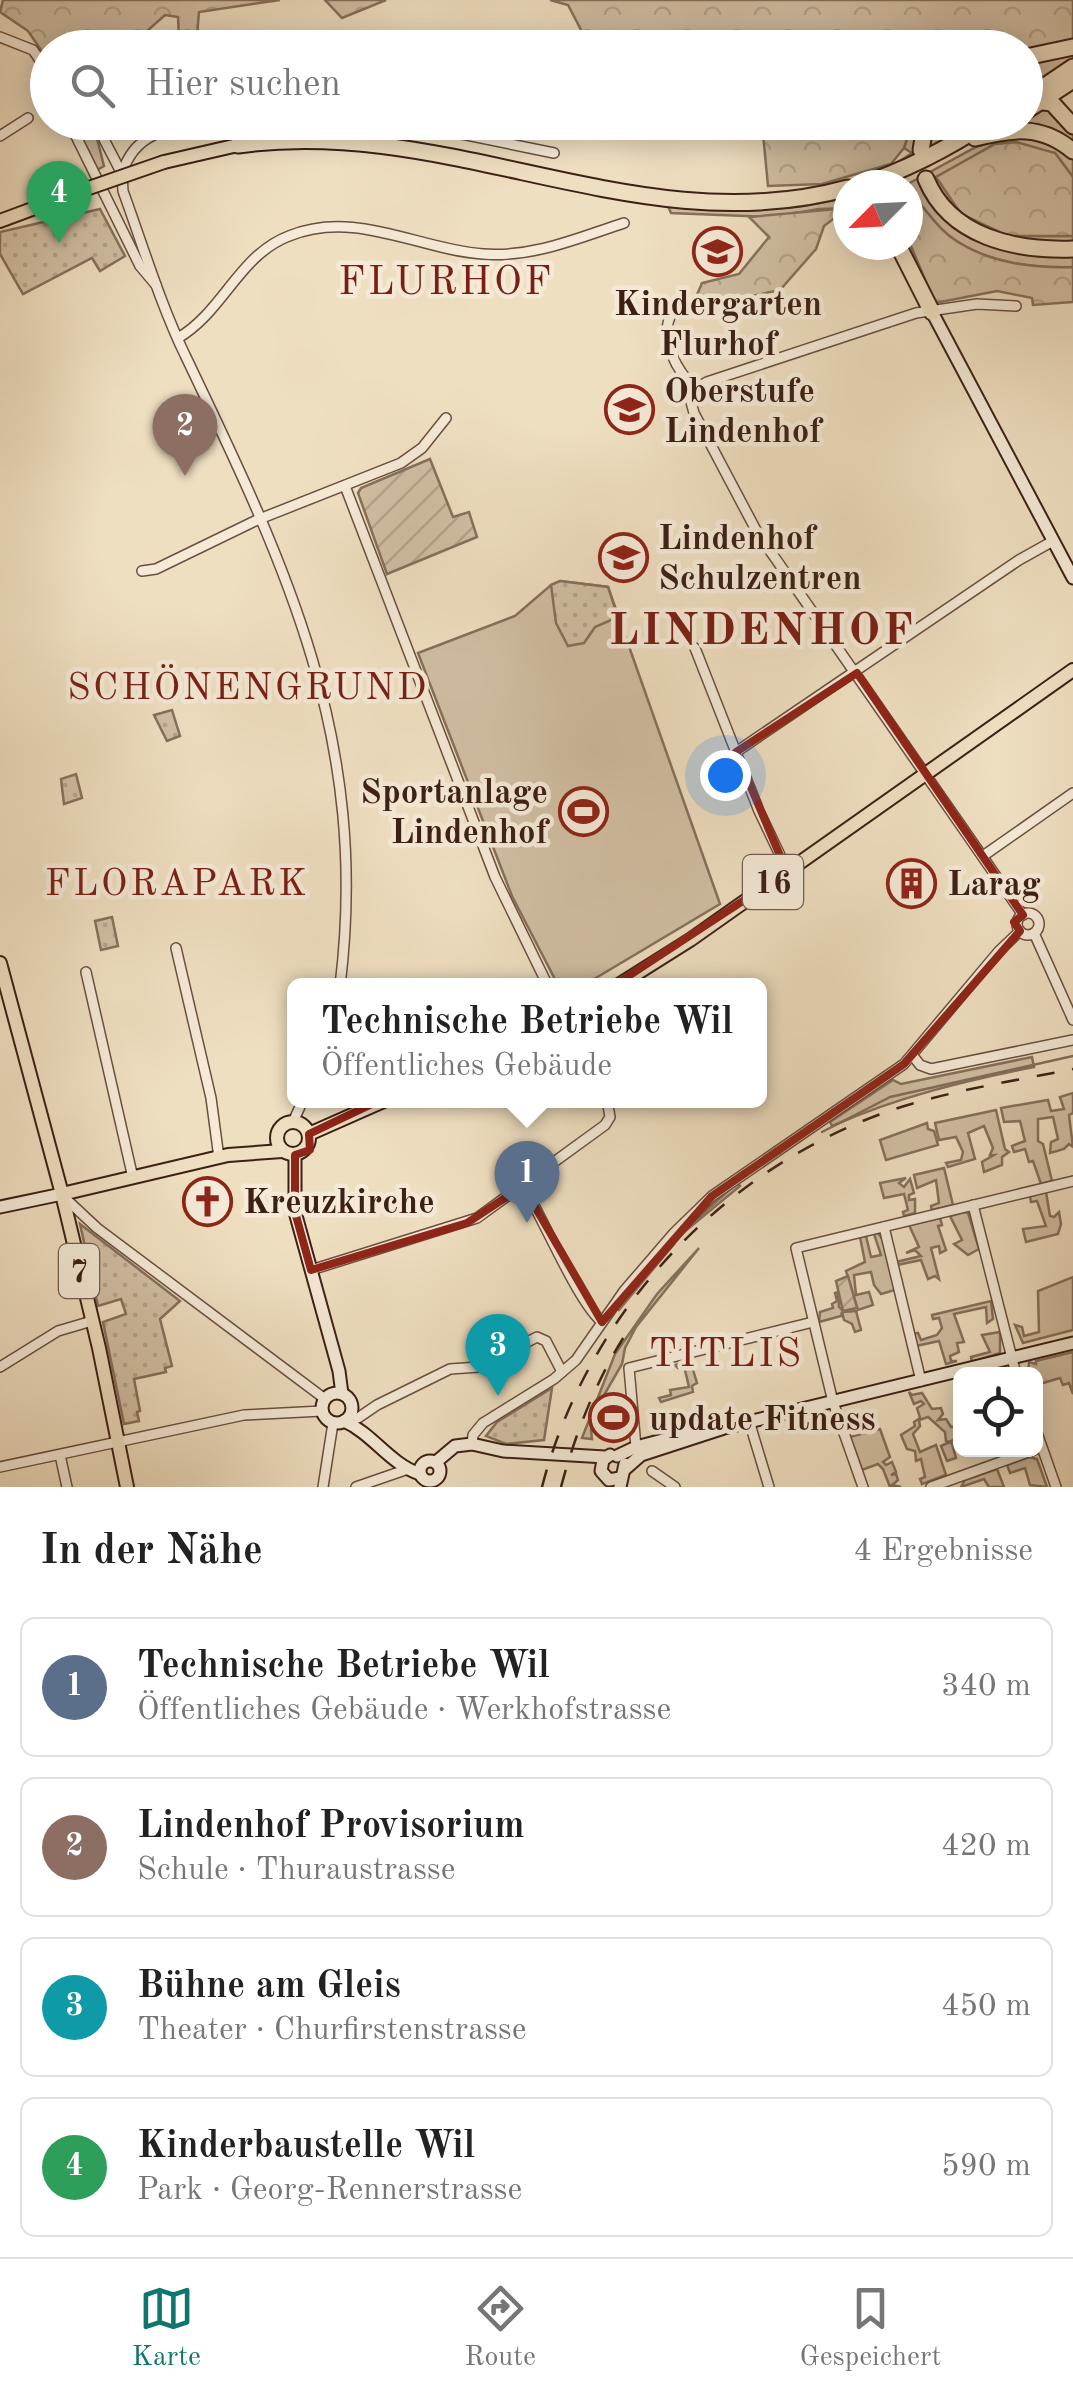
<!DOCTYPE html>
<html lang="de">
<meta charset="utf-8">
<style>
body{margin:0;font-family:"Old Standard TT",serif;background:#f6f6f6;color:#222}
.controls{position:absolute;right:30px;bottom:30px;display:grid;overflow:hidden;border-radius:15px;box-shadow:0 5px 25px #0003}
.controls button{width:90px;height:90px;display:grid;place-items:center;padding:0;border:0;border-bottom:2px solid #e0e0e0;background:#fff;color:#222;font:50px sans-serif}
.compass{position:absolute;left:833px;top:170px;width:90px;height:90px;border-radius:50%;background:#fff;box-shadow:0 5px 25px #0003;rotate:246deg}
.you{position:absolute;left:725px;top:775px;width:35px;height:35px;margin:-25px;border:8px solid #fff;border-radius:50%;background:#1a73e8;box-shadow:0 0 0 15px #1a73e833}
.badge{display:grid;place-items:center;width:65px;height:65px;border-radius:50%;background:#0f766e;color:#fff;font-size:32px;font-weight:700}
.pin{position:absolute;translate:-50% -82px;filter:drop-shadow(0 2px 5px #0008)}
.pin::after{content:'';position:absolute;top:52px;width:35px;height:30px;background:inherit;clip-path:polygon(0 0,100% 0,50% 100%)}
.popup{position:absolute;left:287px;top:978px;width:480px;height:130px;box-sizing:border-box;display:grid;place-content:center;border-radius:15px;background:#fff;filter:drop-shadow(0 2px 8px #0005);font-size:32px;white-space:nowrap;color:#767676}
.popup b{font-size:38px;color:#222}
.popup::after{content:'';position:absolute;left:50%;top:100%;margin-left:-20px;border:20px solid transparent;border-top-color:#fff}
.list{margin:0;padding:0;list-style:none}
h2{display:flex;justify-content:space-between;align-items:center;height:130px;margin:0;padding:0 40px;font-size:42px}
h2 small{font-size:32px;font-weight:400;color:#767676}
.list li{display:grid;grid-template-columns:65px 1fr auto;gap:30px;align-items:center;box-sizing:border-box;height:140px;margin:0 20px 20px;padding:0 20px;border:2px solid #e0e0e0;border-radius:15px}
.list b{display:block;font-size:38px;white-space:nowrap}
.list p{margin:0;font-size:32px;white-space:nowrap;color:#767676}
.list em{font-size:32px;font-style:normal;color:#767676}
.icon{flex:none;width:55px;height:55px;fill:none;stroke:currentColor;stroke-width:2;stroke-linecap:round;stroke-linejoin:round}
.map{position:relative;flex:none;width:1073px;height:1487px;overflow:hidden}
.search{position:absolute;background:#fff;box-shadow:0 5px 25px #0003;left:30px;right:30px;top:30px;height:110px;display:flex;align-items:center;gap:25px;box-sizing:border-box;padding:0 35px;border-radius:55px;color:#767676;font-size:38px}
.sheet{height:770px;background:#fff}
nav{display:flex;justify-content:space-around;align-items:center;box-sizing:border-box;height:140px;border-top:2px solid #e0e0e0;background:#fff;font-size:28px;color:#767676}
nav a{display:grid;justify-items:center;gap:5px}
nav .on{color:#0f766e}
.map>svg:first-child{display:block}
</style>
<div class="map">
<svg width="1073" height="1487" viewBox="0 0 1073 1487">
<defs>
<pattern id="forest-crowns" width="20" height="18" patternUnits="userSpaceOnUse" patternTransform="scale(2.5)"><rect width="20" height="18" fill="#d1bfa4"/><path d="M2 6a3 3 0 1 1 6 0M12 15a3 3 0 1 1 6 0" fill="none" stroke="#b4a48c"/></pattern>
<pattern id="park-dots" width="8" height="8" patternUnits="userSpaceOnUse" patternTransform="scale(2.5)"><rect width="8" height="8" fill="#d1bfa4"/><path d="M2 2h.1M6 6h.1" fill="none" stroke="#b4a48c" stroke-width="1.8" stroke-linecap="round"/></pattern>
<pattern id="garden-furrows" width="10" height="10" patternUnits="userSpaceOnUse" patternTransform="scale(2.5)"><rect width="10" height="10" fill="#d1bfa4"/><path d="M-1 1l2-2M0 10L10 0M9 11l2-2" fill="none" stroke="#b4a48c"/></pattern>
</defs>
<rect width="100%" height="100%" fill="#efdfc1"/>
<filter id="stains"><feTurbulence type="fractalNoise" baseFrequency=".002" numOctaves="4"/><feColorMatrix values="0 0 0 0 .2 0 0 0 0 .09 0 0 0 0 .02 0 0 0 .5 -.17"/></filter>
<radialGradient id="worn" r=".72"><stop offset=".6" stop-color="#630" stop-opacity="0"/><stop offset="1" stop-color="#630" stop-opacity=".3"/></radialGradient>
<g fill="#d1bfa4" stroke="#86705c" stroke-width="2.5">
<path d="M1073,51V62L1026,95V82L1038,71L1026,72V61Z"/>
<path d="M1047,105L1073,133V146L1019,123L1026,122V118Z"/>
<path d="M912,123H919L914,152L929,123H938L933,136L950,130L959,123H980L894,165L912,153L904,148Z"/>
<path d="M1013,135L1046,139L1073,158V177L1055,153L995,144L937,177L1008,236H1073V246L985,234L920,183C945,245 1014,255 1073,256V267C1034,268 993,264 958,242C937,230 926,207 908,192L906,185L976,147Z"/>
<path d="M848,197V208L819,209L771,217L671,213L668,206C727,214 790,211 848,197Z"/>
<path d="M560,581L608,587L720,904L584,985H558L512,896L418,653L515,616L551,585Z"/>
<path d="M1032,1057L1034,1067C964,1081 898,1097 832,1126L830,1122L893,1080L901,1084Z"/>
<path d="M1073,1093V1113L1069,1115L1073,1147L1069,1144L1064,1149L1050,1153L1051,1142L1058,1139L1053,1117L1038,1119V1141L1043,1144L1052,1181L1041,1184L1033,1161L1029,1162L1025,1149L1014,1152L1012,1146L1025,1141L1020,1121L1004,1122L1001,1108L1048,1100L1051,1111L1064,1109L1060,1097Z"/>
<path d="M996,1110L1005,1149L1009,1152L1002,1157V1165L984,1172L982,1162L994,1155H990L993,1148L984,1126L968,1133L975,1159L948,1167L946,1163L961,1160L963,1152L956,1137L939,1140L935,1123Z"/>
<path d="M927,1123L928,1129L934,1131L938,1145L886,1160L880,1140Z"/>
<path d="M944,1168L953,1205L932,1210L931,1206L939,1203L936,1180L917,1188L914,1175Z"/>
<path d="M906,1178L899,1183L904,1187L910,1179L914,1193L909,1195V1200L915,1199V1213L904,1216L903,1212L908,1210L904,1194L884,1198L880,1183Z"/>
<path d="M737,1183L740,1186L672,1242L674,1244L619,1310L617,1308L673,1240Z"/>
<path d="M1046,1192L1050,1216L1054,1217L1059,1212L1061,1224L1058,1234L1026,1242L1023,1229L1046,1226L1037,1201L1031,1202L1030,1196Z"/>
<path d="M964,1212L968,1213L979,1249L968,1255L954,1244L962,1240L950,1216Z"/>
<path d="M940,1218L942,1225L938,1226L946,1250L940,1253L939,1246L931,1248L939,1279L935,1276L928,1279L921,1260L897,1265L896,1262L921,1256L915,1250L906,1253L919,1247L909,1225Z"/>
<path d="M878,1233L883,1240L895,1290L881,1294L874,1285L871,1272L854,1275L856,1295L869,1292L873,1305L858,1310L846,1271L865,1262L860,1237L866,1236L871,1257L881,1255L874,1234Z"/>
<path d="M699,1248L636,1327L625,1348L622,1364L600,1402L591,1430L592,1439L582,1438L615,1354L657,1294Z"/>
<path d="M1073,1277V1330L1023,1343L1015,1325L1022,1327L1024,1336L1039,1332L1038,1291Z"/>
<path d="M838,1292L839,1307L844,1312L856,1311L861,1330L855,1332L852,1324L844,1320L842,1312L841,1316L819,1322L820,1312L833,1308L832,1304L837,1301L835,1293Z"/>
<path d="M991,1301L993,1319L987,1323L986,1307L954,1314L964,1342L957,1343L959,1352L950,1356L951,1361H957L946,1364L939,1341L916,1346L913,1334L918,1333L921,1340L937,1335L942,1328L939,1318L933,1319L932,1315Z"/>
<path d="M1000,1332V1353L972,1362L971,1357L990,1352L982,1335Z"/>
<path d="M1073,1352V1394L1069,1383L1063,1385L1060,1378L1036,1385V1374H1028L1029,1362L1036,1364V1361Z"/>
<path d="M690,1360L697,1383L692,1386L693,1392L661,1402L659,1398L671,1395L670,1390L689,1387L684,1366L678,1368L675,1365Z"/>
<path d="M909,1392L912,1395L922,1393L932,1409L941,1408L943,1414L938,1420L946,1419L951,1427L960,1426L958,1419H960V1437L951,1441L956,1458L947,1461L941,1446L950,1442L946,1441L945,1432L928,1417L919,1420L920,1426L913,1434L920,1452L936,1445L946,1475L922,1484L920,1479L925,1477L921,1459L916,1461L915,1451L907,1449L901,1435L915,1426L914,1422L920,1418L917,1408L924,1404L921,1401L914,1404Z"/>
<path d="M880,1429L890,1457L883,1462L886,1465L892,1462L896,1472L891,1475L896,1474L898,1480L892,1485L901,1487H890L883,1469L878,1464L862,1470L850,1437Z"/>
<path d="M1029,1457L1037,1459L1047,1487L1030,1485L1025,1468L1010,1473L1007,1465Z"/>
<path d="M997,1469L1004,1487H989L984,1479L961,1487L965,1480Z"/>
</g>
<g fill="url(#forest-crowns)" stroke="#86705c" stroke-width="2.5">
<path d="M3,0H280L199,12L196,47H189L179,38L178,17L165,15L129,47L48,48L47,59L28,31L0,12Z"/>
<path d="M325,0H386L342,18Z"/>
<path d="M550,0H1073V39L1026,50L590,47L568,5Z"/>
<path d="M73,123H93L104,166L93,172Z"/>
<path d="M762,123V122L912,123L904,148L891,164L822,184L768,186Z"/>
<path d="M1016,142L1055,153L1073,177V236H1008L961,214L936,177L995,144Z"/>
<path d="M908,192C926,207 937,230 958,242C993,264 1034,268 1073,267V302L1033,305L1032,298L997,291L935,303L908,239Z"/>
<path d="M848,208V222L841,225L833,219L824,226L816,249L780,290L691,309L702,283L739,274L769,237L749,217Z"/>
</g>
<g fill="url(#park-dots)" stroke="#86705c" stroke-width="2.5">
<path d="M100,209L125,256L100,271L92,258L23,294L0,254V232Z"/>
<path d="M560,581L608,587L618,617L595,627L584,643L568,646L556,623L551,585Z"/>
<path d="M172,710L180,736L167,741L154,715Z"/>
<path d="M76,774L82,798L64,804L61,779Z"/>
<path d="M112,917L118,946L101,950L95,921Z"/>
<path d="M80,1224L180,1301L160,1319L172,1366L165,1368L166,1372L134,1379L140,1411L137,1412L139,1421L124,1424L103,1322L126,1314L121,1299L98,1306Z"/>
<path d="M552,1388L544,1440L506,1444L486,1436L497,1422Z"/>
</g>
<g fill="url(#garden-furrows)" stroke="#86705c" stroke-width="2.5">
<path d="M430,459L453,517L469,512L477,537L387,574L358,493L361,488Z"/>
<path d="M848,1276L857,1308L843,1311L836,1281Z"/>
</g>
<g fill="none" stroke-linecap="round" stroke-linejoin="round">
<path stroke="#836c59" stroke-width="2.5" d="M822,1132L890,1097L1073,1056"/>
<defs>
<g id="street">
<path d="M0,37L33,50L48,72"/>
<path d="M69,122L140,266L156,285"/>
<path d="M95,122L122,174L123,191C143,246 160,303 185,355C287,568 370,741 340,986"/>
<path d="M403,122L554,153"/>
<path d="M0,136L28,118"/>
<path d="M122,174C135,129 173,128 214,122"/>
<path d="M672,313C658,337 677,373 696,388"/>
<path d="M178,338C223,312 239,255 289,236C355,209 417,249 483,254C533,258 578,238 624,223"/>
<path d="M696,388L691,402L694,413L757,532L1023,915"/>
<path d="M696,388L707,382L916,313L977,304L1016,306"/>
<path d="M345,486L495,877L548,986"/>
<path d="M142,571L156,569L257,520L401,463L422,448L446,418"/>
<path d="M695,648L759,811L788,872"/>
<path d="M736,752L1019,560L1053,541"/>
<path d="M983,856L1073,793"/>
<circle cx="1028" cy="924" r="11"/>
<path d="M1034,933L1073,1020"/>
<path d="M176,948L211,1098L219,1158"/>
<path d="M86,972L133,1178"/>
<path d="M913,1056L920,1065L931,1069L1073,1040"/>
<path d="M293,1122L303,1100"/>
<path d="M523,1186C544,1219 577,1301 602,1322"/>
<path d="M66,1199L97,1228L325,1399"/>
<path d="M973,1205L1016,1374"/>
<path d="M884,1227L921,1381"/>
<path d="M311,1270L477,1218L605,1125L610,1117L607,1100"/>
<path d="M0,1367L58,1331L92,1321"/>
<path d="M358,1418L377,1405L450,1369L479,1367L537,1337L546,1341L562,1372"/>
<path d="M749,1421L769,1487"/>
<path d="M1036,1430L1056,1487"/>
<path d="M472,1444L473,1435L483,1423L554,1379L576,1360L624,1291L674,1233L712,1196L904,1064L999,951L1020,931"/>
<path d="M636,1447L629,1368L813,1322"/>
<path d="M60,1455L67,1487"/>
<path d="M0,1467L244,1415L322,1411"/>
<path d="M652,1471L675,1487"/>
<path d="M323,1487L333,1423"/>
<path d="M356,1487L408,1469"/>
<path d="M863,1487L833,1402L796,1248L1073,1181"/>
<path d="M931,1487L1034,1450"/>
</g>
<g id="secondary">
<path d="M932,312L1073,578"/>
<path d="M295,1155V1212L339,1371L342,1394"/>
<path d="M0,1207L62,1194"/>
<circle cx="337" cy="1408" r="15"/>
<path d="M344,1421C373,1434 390,1464 420,1474"/>
<path d="M610,1455L603,1460L601,1471L609,1480L620,1478"/>
<path d="M617,1456L636,1447L705,1429"/>
<circle cx="430" cy="1471" r="10"/>
<path d="M436,1462L455,1446L472,1444L503,1451L605,1457"/>
<path d="M625,1469L641,1455L724,1428L1073,1343"/>
<path d="M620,1487L625,1464"/>
</g>
<g id="primary">
<path d="M164,162L238,145"/>
<path d="M0,221L86,189"/>
<path d="M0,963L62,1194L99,1348L127,1487"/>
<path d="M617,986L690,940L1073,670"/>
<circle cx="293" cy="1138" r="16"/>
<path d="M309,1134L386,1100"/>
<path d="M62,1194L228,1155L282,1151"/>
</g>
<g id="highway">
<path d="M1026,57L1073,47"/>
<path d="M1027,98L1073,67"/>
<path d="M1026,100L1052,103L1073,126"/>
<path d="M1026,111L1073,80"/>
<path d="M975,138C1013,129 1041,124 1073,151"/>
<path d="M238,145C450,115 640,245 848,188"/>
<path d="M921,150L926,122"/>
<path d="M926,179C950,237 1015,251 1073,249"/>
<path d="M860,185C907,170 947,149 988,122"/>
<path d="M898,245L932,312"/>
</g>
</defs>
<use href="#street" stroke="#695040" stroke-width="12"/>
<use href="#secondary" stroke="#3c2015" stroke-width="15"/>
<use href="#primary" stroke="#3c2015" stroke-width="16"/>
<use href="#highway" stroke="#3c2015" stroke-width="19"/>
<use href="#street" stroke="#f5ead7" stroke-width="9"/>
<use href="#secondary" stroke="#f5ead7" stroke-width="11"/>
<use href="#primary" stroke="#efdfc1" stroke-width="12"/>
<use href="#highway" stroke="#efdfc1" stroke-width="15"/>
<g stroke="#3c2015" stroke-width="2.5" stroke-dasharray="18 18" stroke-linecap="butt">
<path d="M542,1487C587,1313 724,1166 895,1109C953,1090 1014,1081 1073,1069"/>
<path d="M561,1487C575,1434 597,1378 627,1332"/>
</g>
<defs>
<path id="primary-bridge" d="M86,189L164,162"/>
</defs>
<use href="#primary-bridge" stroke="#3c2015" stroke-width="16" stroke-linecap="butt"/>
<use href="#primary-bridge" stroke="#efdfc1" stroke-width="12"/>
</g>
<path fill="none" stroke="#8f2418" stroke-width="8" stroke-linejoin="round" d="M857,673L1023,915L1014,922L1020,931L904,1064L712,1196L602,1322L523,1186L467,1223L311,1270L295,1212V1155L310,1150L309,1134L598,996L787,872L736,752Z"/>
<defs>
<symbol id="school-ring" viewBox="-11 -11 22 22"><circle r="9.5" fill="#f5ead7" stroke="#8f2418" stroke-width="1.5"/><path d="M0-5L7-2L0 1L-7-2ZM-4 1L0 2.5L4 1V4Q0 6-4 4Z" fill="#8f2418"/></symbol>
<symbol id="stadium-ring" viewBox="-11 -11 22 22"><circle r="9.5" fill="#f5ead7" stroke="#8f2418" stroke-width="1.5"/><path d="M0-5a6.5 5 0 1 0 0 10a6.5 5 0 1 0 0-10ZM-3.5-1.8h7v3.6h-7Z" fill="#8f2418"/></symbol>
<symbol id="building-ring" viewBox="-11 -11 22 22"><circle r="9.5" fill="#f5ead7" stroke="#8f2418" stroke-width="1.5"/><path d="M-4-6H4V6H1V3H-1V6H-4ZM-2.5-4.3h1.7v1.8h-1.7ZM.8-4.3h1.7v1.8H.8ZM-2.5-1h1.7V.8h-1.7ZM.8-1h1.7V.8H.8Z" fill="#8f2418"/></symbol>
<symbol id="church-ring" viewBox="-11 -11 22 22"><circle r="9.5" fill="#f5ead7" stroke="#8f2418" stroke-width="1.5"/><path d="M-1.2-6h2.4v3.5h3.3v2.4h-3.3V6h-2.4V-.1h-3.3v-2.4h3.3Z" fill="#8f2418"/></symbol>
</defs>
<g fill-rule="evenodd">
<use href="#school-ring" x="690" y="224" width="55" height="55"/>
<use href="#school-ring" x="602" y="382" width="55" height="55"/>
<use href="#school-ring" x="596" y="530" width="55" height="55"/>
<use href="#stadium-ring" x="556" y="784" width="55" height="55"/>
<use href="#building-ring" x="884" y="856" width="55" height="55"/>
<use href="#church-ring" x="180" y="1174" width="55" height="55"/>
<use href="#stadium-ring" x="586" y="1390" width="55" height="55"/>
</g>
<g text-anchor="middle" stroke-width="9" stroke-linejoin="round" paint-order="stroke">
<g fill="#f5ead7" stroke="#745d4f" stroke-width="2.5">
<rect x="743" y="855" width="60" height="54" rx="8"/>
<rect x="59" y="1244" width="40" height="54" rx="8"/>
</g>
<g font-size="32" font-weight="bold" fill="#3c2015">
<text x="773" y="893">16</text>
<text x="79" y="1282">7</text>
</g>
<g font-size="35" font-weight="bold" fill="#3c2015" stroke="#f5ead7" text-anchor="start">
<text x="718" y="315" text-anchor="middle">Kindergarten<tspan x="718" dy="40">Flurhof</tspan></text>
<text x="664" y="402">Oberstufe<tspan x="664" dy="40">Lindenhof</tspan></text>
<text x="658" y="549">Lindenhof<tspan x="658" dy="40">Schulzentren</tspan></text>
<text x="548" y="803" text-anchor="end">Sportanlage<tspan x="548" dy="40">Lindenhof</tspan></text>
<text x="947" y="895">Larag</text>
<text x="243" y="1213">Kreuzkirche</text>
<text x="649" y="1430">update Fitness</text>
</g>
<g font-size="38" letter-spacing="2.5" fill="#7a1f14" stroke="#f5ead7">
<text x="248" y="699">SCHÖNENGRUND</text>
<text x="177" y="895">FLORAPARK</text>
</g>
<g font-size="40" letter-spacing="2.5" fill="#7a1f14" stroke="#f5ead7">
<text x="446" y="294">FLURHOF</text>
<text x="726" y="1366">TITLIS</text>
</g>
<g font-size="45" font-weight="bold" letter-spacing="2.5" fill="#7a1f14" stroke="#f5ead7">
<text x="762" y="644">LINDENHOF</text>
</g>
</g>
<rect width="100%" height="100%" filter="url(#stains)"/>
<rect width="100%" height="100%" fill="url(#worn)"/>
</svg>
<div class="controls">
<button><svg class="icon" aria-label="locate" viewBox="0 0 24 24"><circle cx="12" cy="12" r="6"/><path d="M12 2v4M12 18v4M2 12h4M18 12h4"/></svg></button>
</div>
<svg class="compass" viewBox="-18 -18 36 36"><path d="M0-13l5 13h-10z" fill="#e53935"/><path d="M0 13l5-13h-10z" fill="#767676"/></svg>
<div class="you"></div>
<div class="pin badge" style="left:527px;top:1223px;background:#5c6f8a">1</div>
<div class="popup"><b>Technische Betriebe Wil</b>Öffentliches Gebäude</div>
<div class="pin badge" style="left:185px;top:476px;background:#8d6e63">2</div>
<div class="pin badge" style="left:498px;top:1396px;background:#0f9aa8">3</div>
<div class="pin badge" style="left:59px;top:243px;background:#2e9e5b">4</div>
<div class="search"><svg class="icon" aria-label="search" viewBox="0 0 24 24"><circle cx="10" cy="10" r="6"/><path d="M15 15l6 6"/></svg>Hier suchen</div>
</div>
<section class="sheet">
<h2>In der Nähe<small>4 Ergebnisse</small></h2>
<ul class="list">
<li><span class="badge" style="background:#5c6f8a">1</span><div><b>Technische Betriebe Wil</b><p>Öffentliches Gebäude · Werkhofstrasse</p></div><em>340 m</em></li>
<li><span class="badge" style="background:#8d6e63">2</span><div><b>Lindenhof Provisorium</b><p>Schule · Thuraustrasse</p></div><em>420 m</em></li>
<li><span class="badge" style="background:#0f9aa8">3</span><div><b>Bühne am Gleis</b><p>Theater · Churfirstenstrasse</p></div><em>450 m</em></li>
<li><span class="badge" style="background:#2e9e5b">4</span><div><b>Kinderbaustelle Wil</b><p>Park · Georg-Rennerstrasse</p></div><em>590 m</em></li>
</ul>
</section>
<nav>
<a class="on"><svg class="icon" aria-label="map" viewBox="0 0 24 24"><path d="M3 6l6-2 6 2 6-2v14l-6 2-6-2-6 2zM9 4v14M15 6v14"/></svg>Karte</a>
<a><svg class="icon" aria-label="directions" viewBox="0 0 24 24"><path d="M12 3l9 9-9 9-9-9zM9 14v-3h6M13 9l2 2-2 2"/></svg>Route</a>
<a><svg class="icon" aria-label="saved" viewBox="0 0 24 24"><path d="M7 4h10v16l-5-4-5 4z"/></svg>Gespeichert</a>
</nav>
